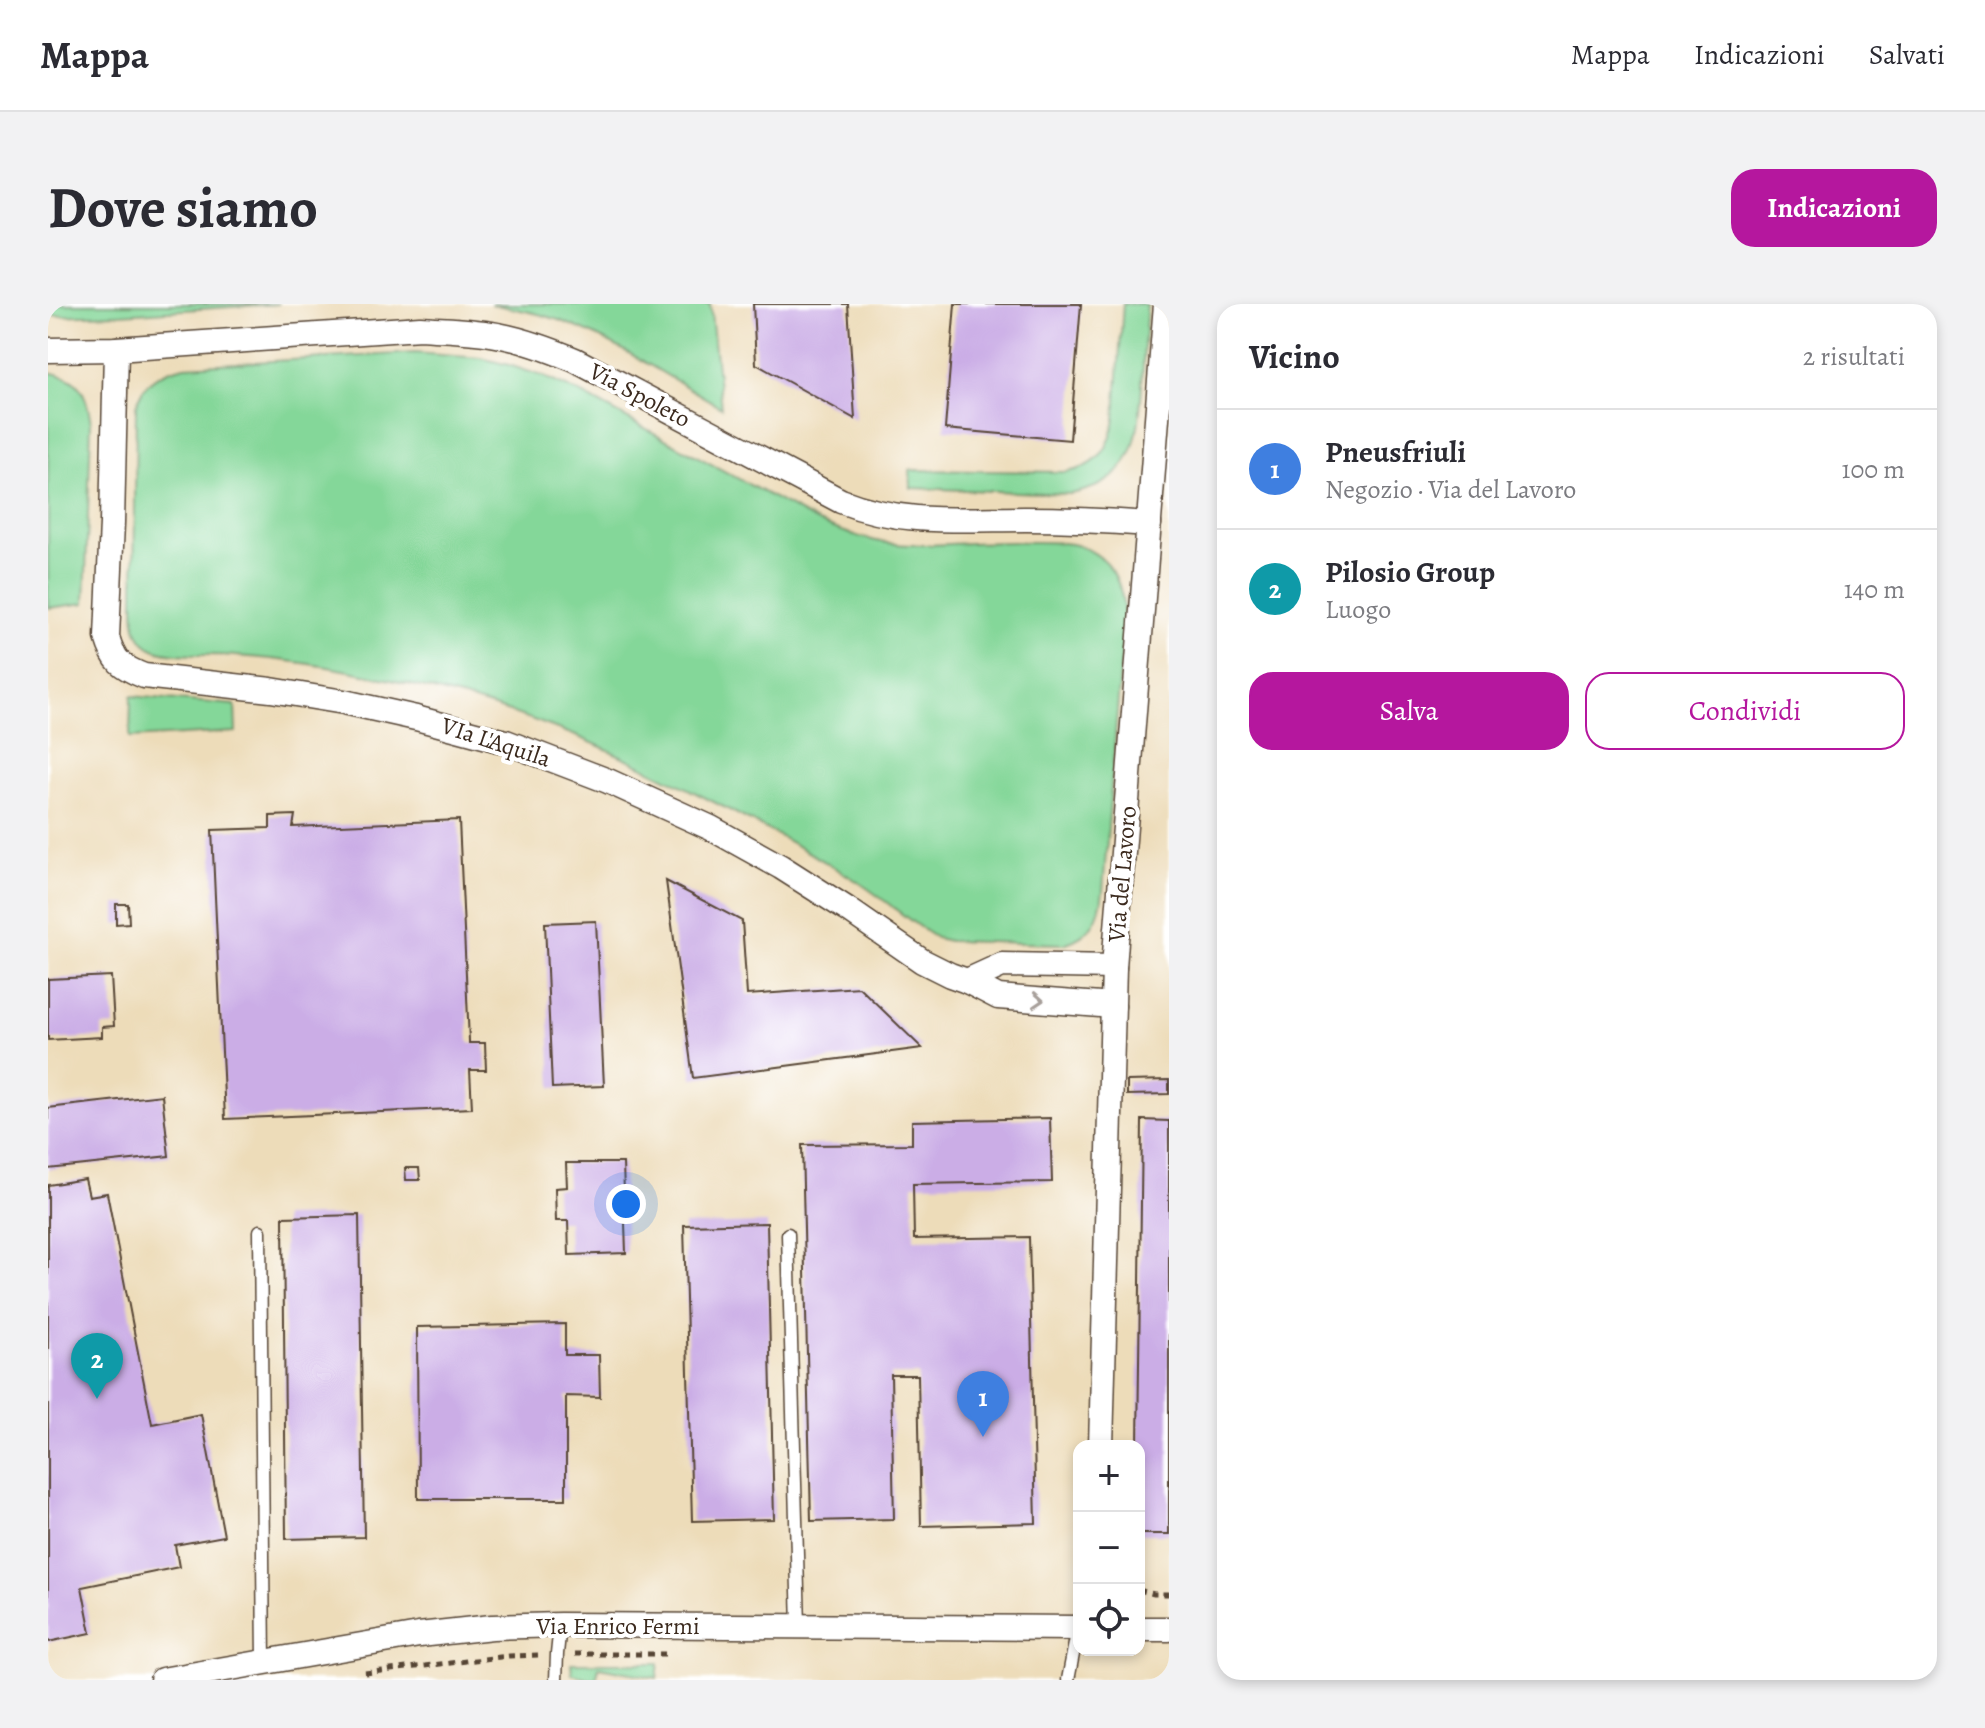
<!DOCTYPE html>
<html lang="it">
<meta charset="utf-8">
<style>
body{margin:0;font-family:Alegreya,serif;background:#f2f2f3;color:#2b2b33}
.controls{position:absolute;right:24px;bottom:24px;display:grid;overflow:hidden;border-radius:16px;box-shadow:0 4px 12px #0003}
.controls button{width:72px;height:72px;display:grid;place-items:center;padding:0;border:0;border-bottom:2px solid #e1e1e2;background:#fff;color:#2b2b33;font:40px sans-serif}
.you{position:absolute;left:578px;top:900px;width:28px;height:28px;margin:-20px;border:6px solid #fff;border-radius:50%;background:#1a73e8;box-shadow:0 0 0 12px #1a73e833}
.badge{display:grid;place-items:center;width:52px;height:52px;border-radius:50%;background:#b5179e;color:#fff;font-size:26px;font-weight:700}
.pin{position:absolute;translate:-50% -66px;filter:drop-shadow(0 2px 4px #0008)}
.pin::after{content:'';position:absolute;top:42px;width:28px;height:24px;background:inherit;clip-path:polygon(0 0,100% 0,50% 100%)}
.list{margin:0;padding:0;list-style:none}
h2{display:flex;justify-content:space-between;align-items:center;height:104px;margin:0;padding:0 32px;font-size:34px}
h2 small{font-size:26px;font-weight:400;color:#7c7c81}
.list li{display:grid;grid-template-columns:52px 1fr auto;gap:24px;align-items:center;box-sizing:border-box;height:120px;padding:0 32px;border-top:2px solid #e1e1e2}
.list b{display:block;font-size:30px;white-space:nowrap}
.list p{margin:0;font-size:26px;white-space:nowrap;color:#7c7c81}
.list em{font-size:26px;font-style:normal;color:#7c7c81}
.actions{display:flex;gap:16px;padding:24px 32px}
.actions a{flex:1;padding:18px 0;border:2px solid #b5179e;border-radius:24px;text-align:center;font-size:28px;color:#b5179e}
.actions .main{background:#b5179e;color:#fff}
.icon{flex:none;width:44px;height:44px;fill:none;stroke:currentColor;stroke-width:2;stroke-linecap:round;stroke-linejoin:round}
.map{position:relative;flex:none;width:1121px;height:1376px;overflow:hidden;border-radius:24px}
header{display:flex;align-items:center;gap:48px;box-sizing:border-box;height:112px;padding:0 40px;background:#fff;border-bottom:2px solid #e1e1e2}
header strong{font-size:38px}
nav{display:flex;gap:44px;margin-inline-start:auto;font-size:28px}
.intro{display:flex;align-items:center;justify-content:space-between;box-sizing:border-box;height:192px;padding:0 48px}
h1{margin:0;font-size:56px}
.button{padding:20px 36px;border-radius:24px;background:#b5179e;color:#fff;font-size:28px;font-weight:700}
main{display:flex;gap:48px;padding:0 48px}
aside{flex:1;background:#fff;border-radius:24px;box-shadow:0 4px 12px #0003}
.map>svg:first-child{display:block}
</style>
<header>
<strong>Mappa</strong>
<nav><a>Mappa</a><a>Indicazioni</a><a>Salvati</a></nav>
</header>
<div class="intro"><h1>Dove siamo</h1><a class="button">Indicazioni</a></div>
<main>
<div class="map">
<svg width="1121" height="1376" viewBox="0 0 1121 1376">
<rect width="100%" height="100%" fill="#fff"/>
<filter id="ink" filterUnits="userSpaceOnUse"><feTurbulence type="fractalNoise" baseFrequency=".0125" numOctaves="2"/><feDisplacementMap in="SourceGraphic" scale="16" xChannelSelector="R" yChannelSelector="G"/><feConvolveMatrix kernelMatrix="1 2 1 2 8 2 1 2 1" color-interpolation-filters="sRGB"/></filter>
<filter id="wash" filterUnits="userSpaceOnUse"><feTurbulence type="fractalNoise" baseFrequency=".006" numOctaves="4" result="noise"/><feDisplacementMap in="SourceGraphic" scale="32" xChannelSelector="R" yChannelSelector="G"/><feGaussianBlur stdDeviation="1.8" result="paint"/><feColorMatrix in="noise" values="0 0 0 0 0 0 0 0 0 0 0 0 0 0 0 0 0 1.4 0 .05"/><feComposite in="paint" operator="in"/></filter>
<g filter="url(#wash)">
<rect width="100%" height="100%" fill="#eddcb9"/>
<g fill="#84d799" stroke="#60805c" stroke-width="2">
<path d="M0,0H231L72,10L0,12Z"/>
<path d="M443,0H662L673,103C623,75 574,41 521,20C497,10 469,5 443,0Z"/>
<path d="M1075,0H1099C1097,27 1095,55 1094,82C1090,139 1087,178 1022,190L863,184L862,166L1018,168C1050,163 1062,146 1067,115Z"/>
<path d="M367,49L433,54L461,61L494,72L536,91L770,218C800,230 831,241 864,241C901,241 937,237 974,238C990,238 1007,237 1023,240C1064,249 1076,280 1076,318L1055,587C1052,615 1044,631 1016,640L901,637L888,634C857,615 830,589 799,571C748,540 696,513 644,487C604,467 564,446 523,430C464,407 404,389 343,376C292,364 239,355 187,352C165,350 127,353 108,346C88,339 86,319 86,300L88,102C95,77 112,68 136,62Z"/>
<path d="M0,68C33,74 39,89 43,120L37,299L0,304Z"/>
<path d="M83,392L187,401L188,428L82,434Z"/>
<path d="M523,1359H611L609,1374L551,1363L548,1376L524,1370Z"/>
</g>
<g id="blocks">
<g fill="#cbade6">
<path d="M705,0H800L807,115L708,60Z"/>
<path d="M907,0H1033L1022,136L897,125Z"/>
<path d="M247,511L245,523L411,516L421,737V739H437L438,766H422L424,804L177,815L164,526L222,524V512Z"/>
<path d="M618,577L694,617L699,691L811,683L874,744L645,774Z"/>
<path d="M68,600H80L81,619L68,620Z"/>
<path d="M548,617L556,782L504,784L497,619Z"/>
<path d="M63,672L66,722L54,723V733L0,736V675Z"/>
<path d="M1121,776V790L1079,791V777Z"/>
<path d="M114,791L121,852L0,865V804Z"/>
<path d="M1002,814L1004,878L865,880L866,935L981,933L988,1219L873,1222L870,1071H843L846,1215L763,1217L754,841L864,840V817Z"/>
<path d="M1094,816L1121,817V1230H1091L1090,1142Z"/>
<path d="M518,859H575L578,949L521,951L520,917H508L507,884L519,883Z"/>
<path d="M357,864H371L372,876H358Z"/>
<path d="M37,875L41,892L59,889L104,1120L153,1110L176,1232L127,1241L131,1263L34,1283L43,1329L0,1338V881Z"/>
<path d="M311,911L316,1233L238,1235L235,913Z"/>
<path d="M719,919L726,1215L644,1217L636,921Z"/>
<path d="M517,1020V1051H551L552,1093L518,1092V1195H370L369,1023Z"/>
</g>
</g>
</g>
<g filter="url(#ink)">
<use href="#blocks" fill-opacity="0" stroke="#564535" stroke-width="2"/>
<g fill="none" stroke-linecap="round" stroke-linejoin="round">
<defs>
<g id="lane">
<path d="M212,927L216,1359"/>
<path d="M740,930L751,1322"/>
<path d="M508,1376L509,1350L512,1321"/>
<path d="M1020,1376L1030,1324"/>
</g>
<g id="street">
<path d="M68,45L64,219L59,333C66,357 73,363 96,372L223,386L296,398L368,414L458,438L560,477L663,524L733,563L799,605L874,657L902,671L919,677L950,693L1065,702"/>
<path d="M0,46L68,45L372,24C399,26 427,26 454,32C479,37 503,46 527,56L793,197C853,221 914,215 977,215C1018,215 1060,217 1101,220"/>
<path d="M919,677L954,661L1066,663"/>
<path d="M1053,1142L1066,663L1118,0"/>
<path d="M1091,1325H1121"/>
<path d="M114,1376L371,1331L444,1323L512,1321L1031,1324"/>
</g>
</defs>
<use href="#lane" stroke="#564535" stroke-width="15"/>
<use href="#street" stroke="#564535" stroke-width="27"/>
<g stroke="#564535" stroke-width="5" stroke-dasharray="6 6" stroke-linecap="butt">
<path d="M1091,1286L1106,1290H1121"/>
<path d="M527,1350H617"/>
<path d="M317,1369L461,1352L494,1351"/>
</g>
<use href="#lane" stroke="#fff" stroke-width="12"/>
<use href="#street" stroke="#fff" stroke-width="24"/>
</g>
<defs><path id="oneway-chevron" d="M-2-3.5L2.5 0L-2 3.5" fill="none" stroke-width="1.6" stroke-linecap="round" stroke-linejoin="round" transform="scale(2)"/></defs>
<use stroke="#a79f9a" href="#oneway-chevron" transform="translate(990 696) rotate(4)"/>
</g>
<g text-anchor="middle" stroke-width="8" stroke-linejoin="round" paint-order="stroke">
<g font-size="24" fill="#3b2a1e" stroke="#fff">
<text transform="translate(592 91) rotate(28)" y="8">Via Spoleto</text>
<text transform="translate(448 438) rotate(18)" y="8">VIa L'Aquila</text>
<text transform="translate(1074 570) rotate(-85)" y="8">Via del Lavoro</text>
<text x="570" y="1330">Via Enrico Fermi</text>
</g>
</g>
</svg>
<div class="controls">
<button>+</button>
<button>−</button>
<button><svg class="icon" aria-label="locate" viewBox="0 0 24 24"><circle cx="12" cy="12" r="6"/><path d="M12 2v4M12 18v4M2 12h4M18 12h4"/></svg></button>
</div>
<div class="you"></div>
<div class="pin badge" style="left:935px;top:1133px;background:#3f7fe0">1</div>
<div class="pin badge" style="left:49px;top:1095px;background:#0f9aa8">2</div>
</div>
<aside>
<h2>Vicino<small>2 risultati</small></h2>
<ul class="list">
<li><span class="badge" style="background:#3f7fe0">1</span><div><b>Pneusfriuli</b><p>Negozio · Via del Lavoro</p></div><em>100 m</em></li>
<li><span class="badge" style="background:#0f9aa8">2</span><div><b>Pilosio Group</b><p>Luogo</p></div><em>140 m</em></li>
</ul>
<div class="actions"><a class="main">Salva</a><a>Condividi</a></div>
</aside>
</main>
